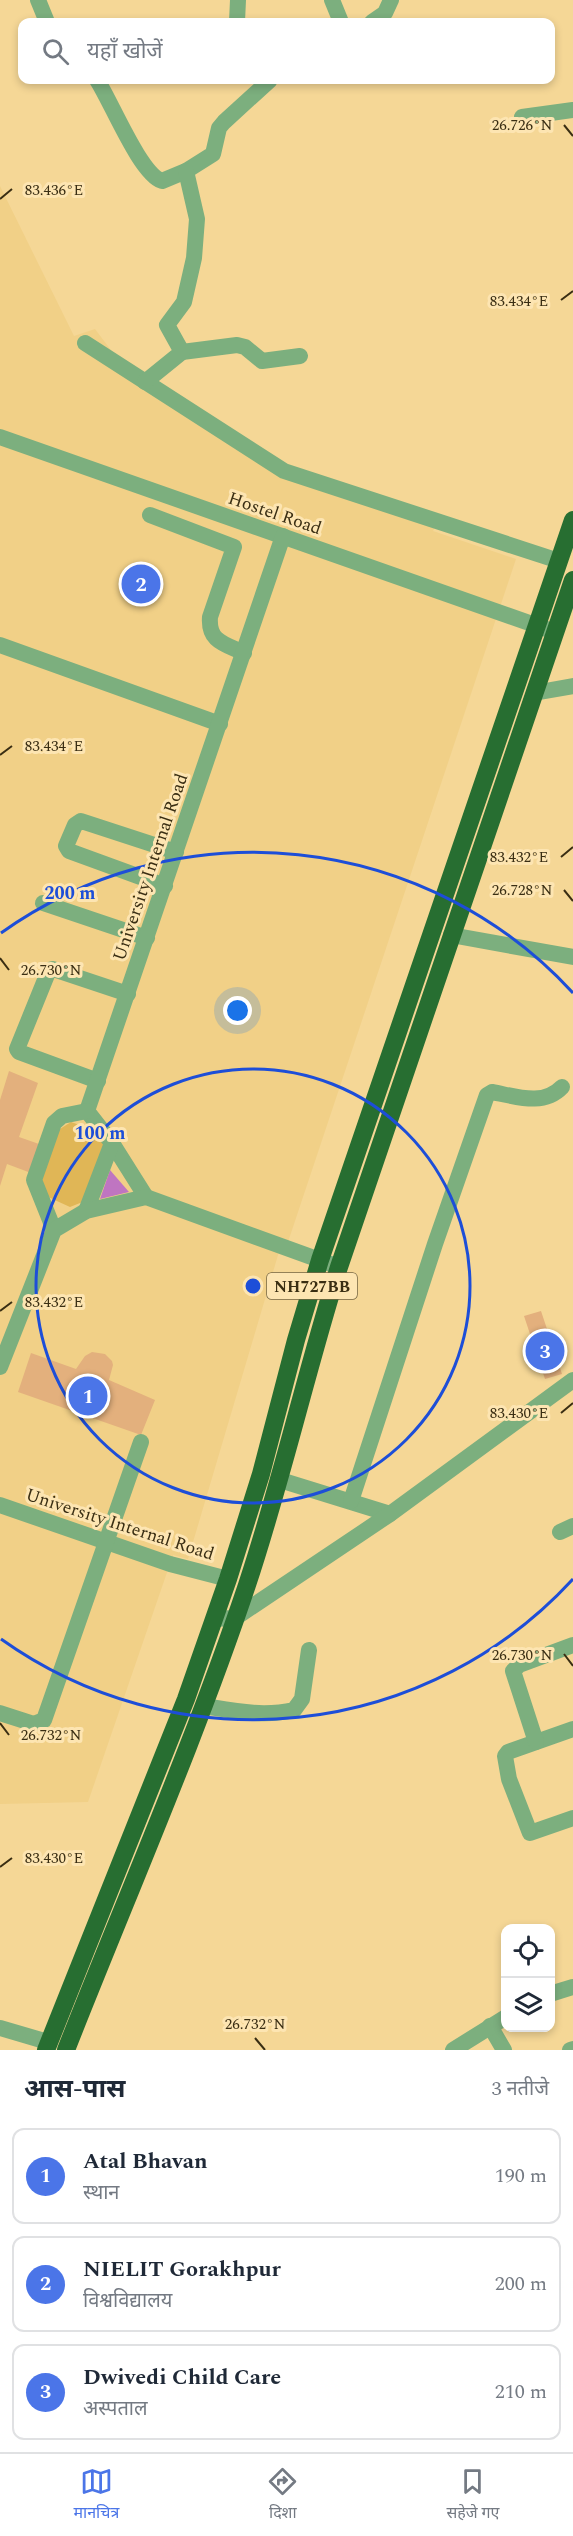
<!DOCTYPE html>
<html lang="hi">
<meta charset="utf-8">
<style>
body{margin:0;font-family:Spectral,"Noto Sans Devanagari",serif;background:#f6f6f7;color:#1f2937}
.controls{position:absolute;right:18px;bottom:18px;display:grid;overflow:hidden;border-radius:12px;box-shadow:0 3px 9px #0003}
.controls button{width:54px;height:54px;display:grid;place-items:center;padding:0;border:0;border-bottom:2px solid #e0e1e3;background:#fff;color:#1f2937;font:30px sans-serif}
.you{position:absolute;left:238px;top:1011px;width:21px;height:21px;margin:-15px;border:4px solid #fff;border-radius:50%;background:#1a73e8;box-shadow:0 0 0 9px #1a73e833}
.badge{display:grid;place-items:center;width:39px;height:39px;border-radius:50%;background:#4b75e8;color:#fff;font-size:20px;font-weight:700}
.pin{position:absolute;translate:-50% -50%;border:3px solid #fff;box-shadow:0 2px 6px #0006}
.list{margin:0;padding:0;list-style:none}
h2{display:flex;justify-content:space-between;align-items:center;height:78px;margin:0;padding:0 24px;font-size:26px}
h2 small{font-size:20px;font-weight:400;color:#747a83}
.list li{display:grid;grid-template-columns:39px 1fr auto;gap:18px;align-items:center;box-sizing:border-box;height:96px;margin:0 12px 12px;padding:0 12px;border:2px solid #e0e1e3;border-radius:12px}
.list b{display:block;font-size:22px;white-space:nowrap}
.list p{margin:0;font-size:20px;white-space:nowrap;color:#747a83}
.list em{font-size:20px;font-style:normal;color:#747a83}
.icon{flex:none;width:33px;height:33px;fill:none;stroke:currentColor;stroke-width:2;stroke-linecap:round;stroke-linejoin:round}
.map{position:relative;flex:none;width:573px;height:2050px;overflow:hidden}
.search{position:absolute;background:#fff;box-shadow:0 3px 9px #0003;left:18px;right:18px;top:18px;height:66px;display:flex;align-items:center;gap:15px;box-sizing:border-box;padding:0 21px;border-radius:12px;color:#747a83;font-size:22px}
.sheet{height:402px;background:#fff}
nav{display:flex;justify-content:space-around;align-items:center;box-sizing:border-box;height:84px;border-top:2px solid #e0e1e3;background:#fff;font-size:16px;color:#747a83}
nav a{display:grid;justify-items:center;gap:3px}
nav .on{color:#4b75e8}
.map>svg:first-child{display:block}
</style>
<div class="map">
<svg width="573" height="2050" viewBox="0 0 573 2050">
<rect width="100%" height="100%" fill="#f5d796"/>
<path fill="#f1d087" d="M0,186L74,336L95,329L126,370L285,465L438,521L433,531L516,559L286,1248L281,1245L188,1559L173,1555L88,1802L0,1804Z"/>
<path fill="#e0b656" d="M71,1122L97,1131L106,1148L85,1201L70,1207L46,1196L39,1177L52,1134Z"/>
<path fill="#bf75c1" d="M110,1170L129,1192L100,1199Z"/>
<g fill="#e3b07d">
<path d="M9,1071L38,1083L19,1137L39,1144L31,1173L7,1164L0,1186V1100Z"/>
<path d="M541,1311L562,1374L545,1379L524,1316Z"/>
<path d="M92,1352L105,1354L112,1361L113,1365L109,1380L155,1400L141,1435L18,1392L31,1353L76,1369L85,1356Z"/>
</g>
<g fill="none" stroke-linecap="round" stroke-linejoin="round">
<g stroke="#7caf7e" stroke-width="16">
<path d="M38,0L47,22"/>
<path d="M332,0L341,22"/>
<path d="M237,22L238,0"/>
<path d="M372,22L385,13L391,0"/>
<path d="M97,80C111,101 140,174 162,181L186,171L213,154L219,128L224,122L270,80"/>
<path d="M522,117L573,110"/>
<path d="M85,343L284,471L559,561"/>
<path d="M182,352L237,345L245,347L262,361L300,356"/>
<path d="M145,382L182,352L167,325L184,302L194,258L197,219L186,171"/>
<path d="M0,437L555,632"/>
<path d="M150,515L234,547L210,617C208,642 225,644 244,653"/>
<path d="M0,645L220,724"/>
<path d="M534,693L573,686"/>
<path d="M165,886L69,851L66,846L75,825L81,821L176,852"/>
<path d="M43,903L147,938"/>
<path d="M451,935L573,957"/>
<path d="M98,1081L19,1052L17,1049L49,970L53,969L128,994"/>
<path d="M87,1111L283,536"/>
<path d="M87,1111L112,1143L146,1197"/>
<path d="M86,1211L112,1143"/>
<path d="M54,1230L34,1180L54,1123L62,1116L87,1111"/>
<path d="M0,1367L54,1230L86,1211L146,1197L339,1267"/>
<path d="M280,1480L390,1514"/>
<path d="M351,1501L435,1244L487,1095L492,1092C515,1096 543,1107 562,1087"/>
<path d="M0,1505L170,1564L228,1579"/>
<path d="M560,1532L573,1526"/>
<path d="M214,1619L235,1618L390,1514L573,1380"/>
<path d="M204,1706C235,1711 263,1717 294,1710L302,1699L309,1650"/>
<path d="M0,1713L34,1724L44,1720L141,1442"/>
<path d="M573,1729L508,1752L505,1756L509,1779L530,1833L573,1818"/>
<path d="M536,1742L513,1671L519,1665L573,1645"/>
<path d="M550,1994L573,1987"/>
<path d="M490,2026L504,2050"/>
<path d="M0,2028L48,2042"/>
<path d="M453,2050L506,2017"/>
<path d="M570,2050L573,2049"/>
</g>
<g stroke="#276e31" stroke-width="18">
<path d="M46,2050L186,1699L228,1579L261,1474L296,1340L320,1260L573,520"/>
<path d="M66,2050C127,1895 194,1743 247,1585C282,1480 306,1372 339,1267L573,580"/>
</g>
</g>
<path fill="none" stroke="#3a2e13" stroke-width="2" d="M564,125L573,136M0,199L12,189M561,300L573,291M0,755L12,746M561,857L573,847M564,890L573,901M0,958L9,970M0,1311L12,1302M561,1413L573,1403M564,1654L573,1666M0,1723L9,1735M0,1867L12,1858M255,2038L265,2050"/>
<g fill="none" stroke="#1d4ed8" stroke-width="3">
<circle cx="253" cy="1286" r="217"/>
<path d="M573 1579A434 434 0 0 1 1 1639M1 933A434 434 0 0 1 573 993"/>
</g>
<g text-anchor="middle" stroke-width="6" stroke-linejoin="round" paint-order="stroke">
<rect fill="#fde5b2" stroke="#746543" stroke-width="1.5" x="267" y="1273" width="90" height="26" rx="4.5"/>
<g font-size="16" font-weight="bold" fill="#3a2e13">
<text x="312" y="1292">NH727BB</text>
</g>
<g font-size="18" fill="#3a2e13" stroke="#fde5b2">
<text transform="translate(275 513) rotate(19)" y="6">Hostel Road</text>
<text transform="translate(150 867) rotate(-71)" y="6">University Internal Road</text>
<text transform="translate(120 1524) rotate(18)" y="6">University Internal Road</text>
</g>
</g>
<g font-size="15" text-anchor="middle" fill="#3a2e13" stroke="#fde5b2" stroke-width="6" stroke-linejoin="round" paint-order="stroke">
<text x="522" y="130">26.726°N</text>
<text x="54" y="195">83.436°E</text>
<text x="519" y="306">83.434°E</text>
<text x="54" y="751">83.434°E</text>
<text x="519" y="862">83.432°E</text>
<text x="522" y="895">26.728°N</text>
<text x="51" y="975">26.730°N</text>
<text x="54" y="1307">83.432°E</text>
<text x="519" y="1418">83.430°E</text>
<text x="522" y="1660">26.730°N</text>
<text x="51" y="1740">26.732°N</text>
<text x="54" y="1863">83.430°E</text>
<text x="255" y="2029">26.732°N</text>
</g>
<circle cx="253" cy="1286" r="9" fill="#1d4ed8" stroke="#fde5b2" stroke-width="3"/>
<g font-size="18" text-anchor="middle" font-weight="bold" fill="#1d4ed8" stroke="#fde5b2" stroke-width="6" stroke-linejoin="round" paint-order="stroke">
<text x="70" y="899">200 m</text>
<text x="100" y="1139">100 m</text>
</g>
</svg>
<div class="controls">
<button><svg class="icon" aria-label="locate" viewBox="0 0 24 24"><circle cx="12" cy="12" r="6"/><path d="M12 2v4M12 18v4M2 12h4M18 12h4"/></svg></button>
<button><svg class="icon" aria-label="layers" viewBox="0 0 24 24"><path d="M12 4l9 5-9 5-9-5zM3 14l9 5 9-5"/></svg></button>
</div>
<div class="you"></div>
<div class="pin badge" style="left:88px;top:1396px">1</div>
<div class="pin badge" style="left:141px;top:584px">2</div>
<div class="pin badge" style="left:545px;top:1351px">3</div>
<div class="search"><svg class="icon" aria-label="search" viewBox="0 0 24 24"><circle cx="10" cy="10" r="6"/><path d="M15 15l6 6"/></svg>यहाँ खोजें</div>
</div>
<section class="sheet">
<h2>आस-पास<small>3 नतीजे</small></h2>
<ul class="list">
<li><span class="badge">1</span><div><b>Atal Bhavan</b><p>स्थान</p></div><em>190 m</em></li>
<li><span class="badge">2</span><div><b>NIELIT Gorakhpur</b><p>विश्वविद्यालय</p></div><em>200 m</em></li>
<li><span class="badge">3</span><div><b>Dwivedi Child Care</b><p>अस्पताल</p></div><em>210 m</em></li>
</ul>
</section>
<nav>
<a class="on"><svg class="icon" aria-label="map" viewBox="0 0 24 24"><path d="M3 6l6-2 6 2 6-2v14l-6 2-6-2-6 2zM9 4v14M15 6v14"/></svg>मानचित्र</a>
<a><svg class="icon" aria-label="directions" viewBox="0 0 24 24"><path d="M12 3l9 9-9 9-9-9zM9 14v-3h6M13 9l2 2-2 2"/></svg>दिशा</a>
<a><svg class="icon" aria-label="saved" viewBox="0 0 24 24"><path d="M7 4h10v16l-5-4-5 4z"/></svg>सहेजे गए</a>
</nav>
